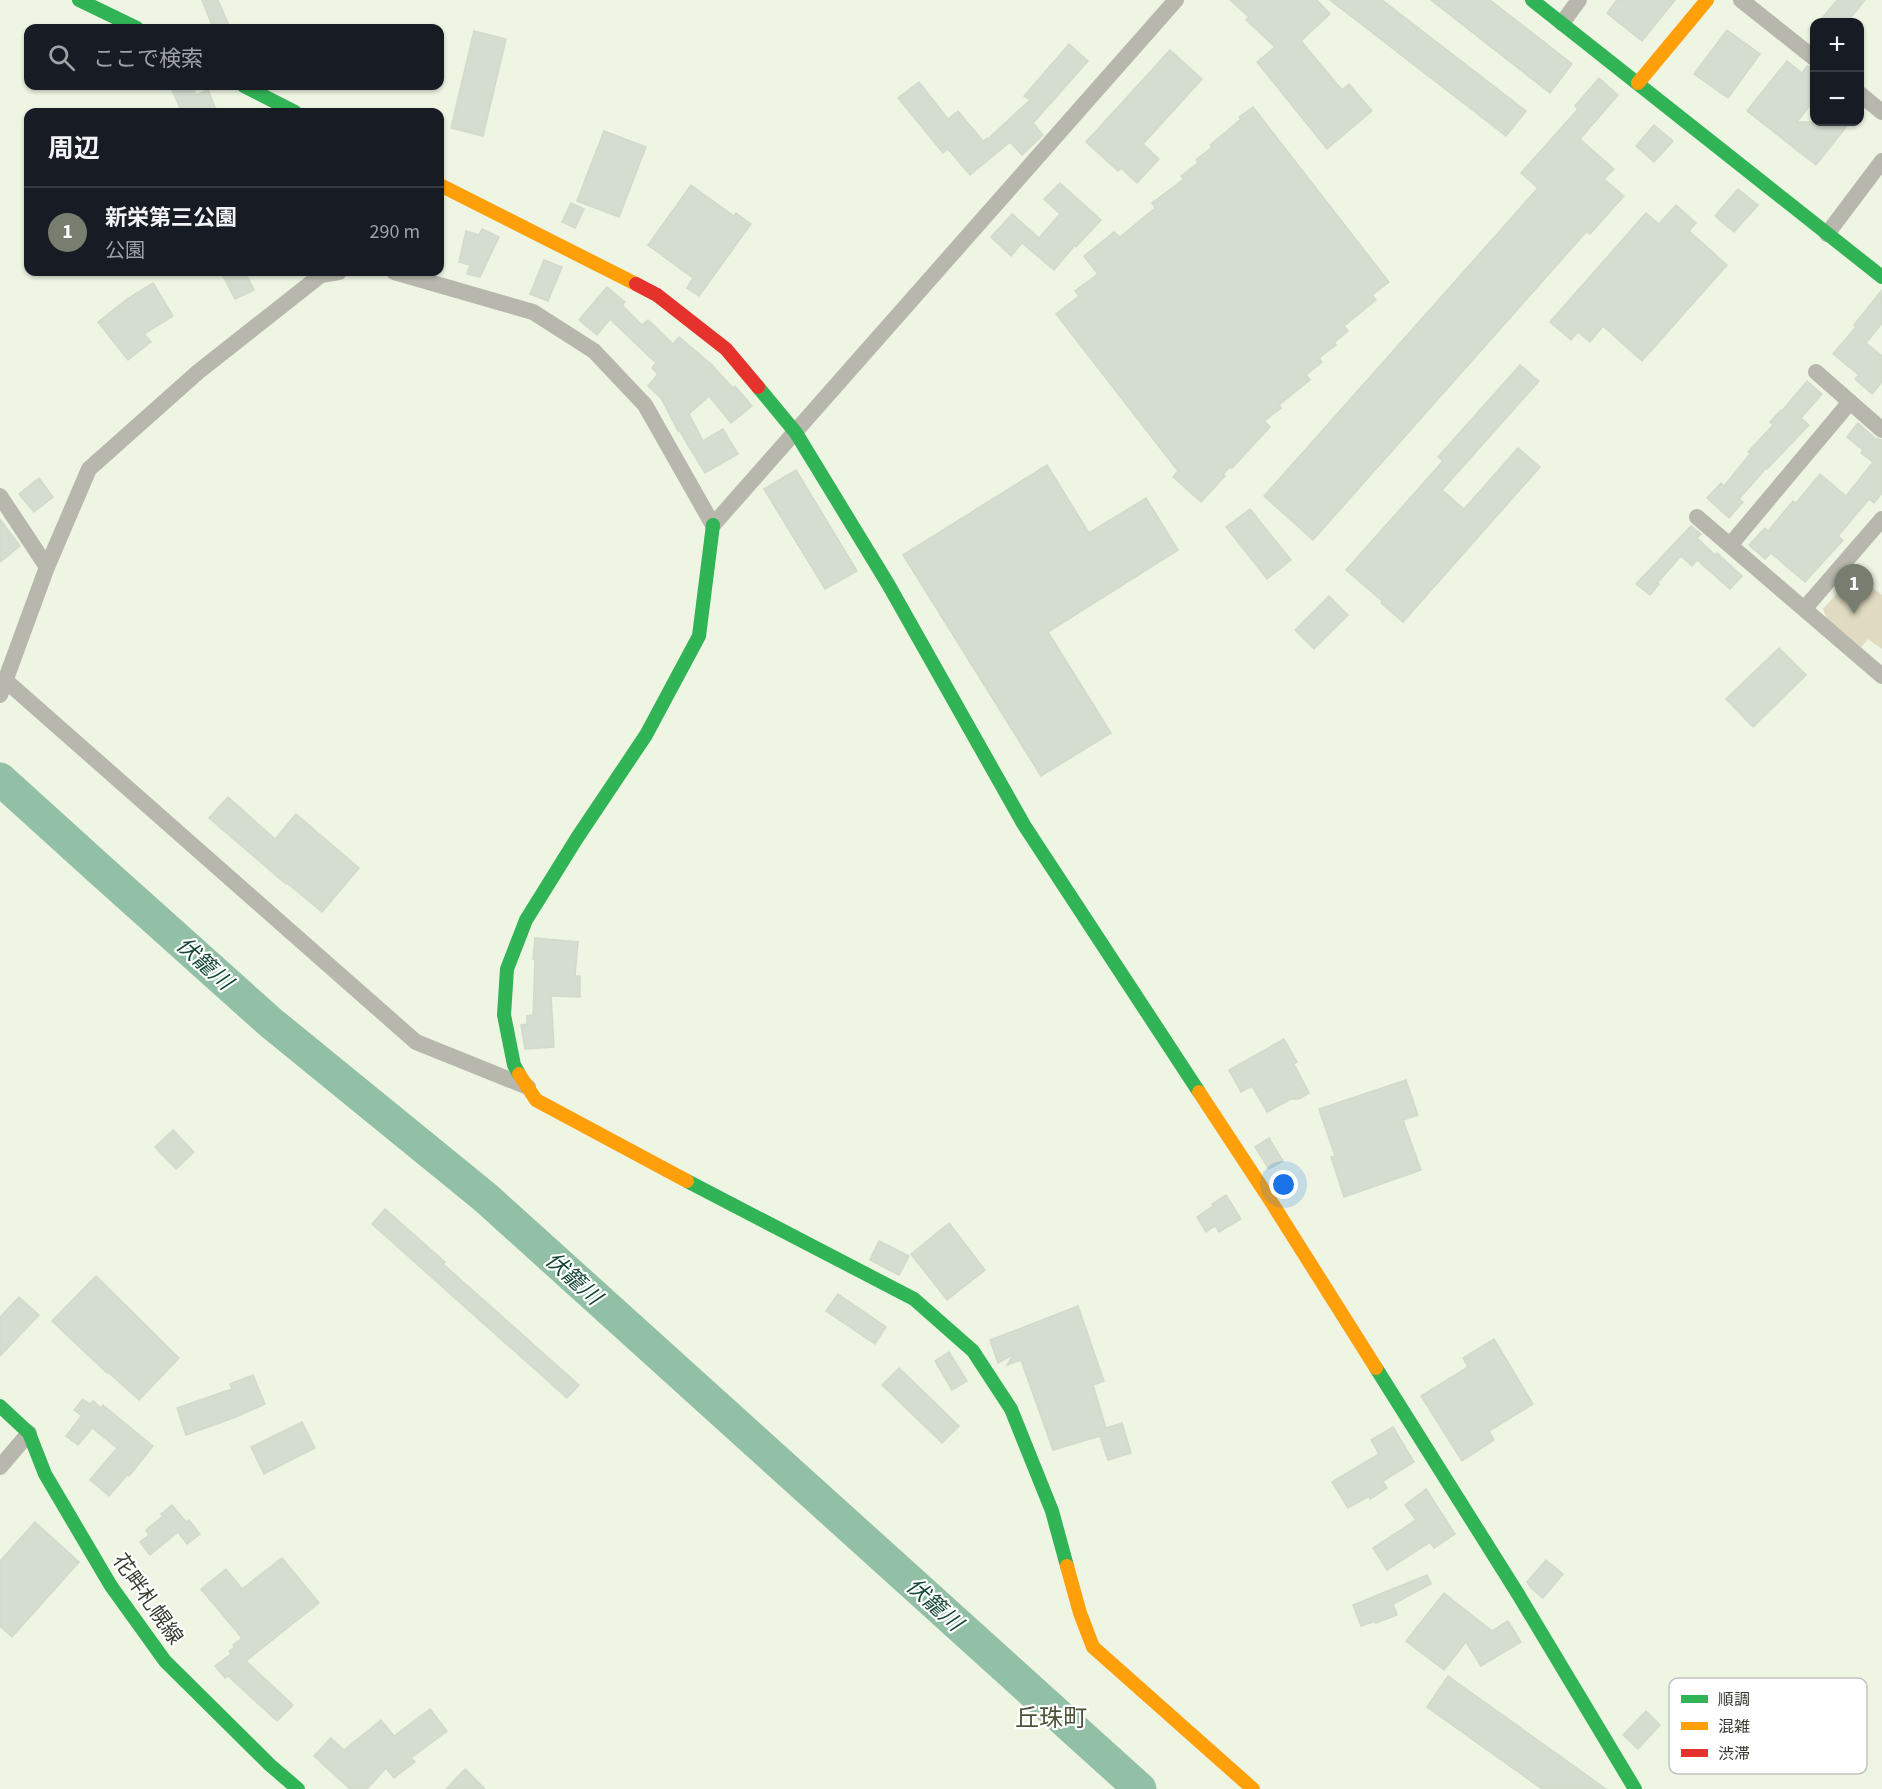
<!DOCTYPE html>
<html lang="ja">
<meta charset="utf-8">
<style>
body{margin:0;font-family:"Source Sans 3","Noto Sans JP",sans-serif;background:#242831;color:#f1f3f6}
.controls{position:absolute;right:18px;top:18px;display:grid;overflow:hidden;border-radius:12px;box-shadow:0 2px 4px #0004}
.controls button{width:54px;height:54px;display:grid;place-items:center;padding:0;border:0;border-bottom:2px solid #363941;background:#171b24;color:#f1f3f6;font:30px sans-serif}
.you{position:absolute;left:1284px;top:1185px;width:21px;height:21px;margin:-15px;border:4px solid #fff;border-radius:50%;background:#1a73e8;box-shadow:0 0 0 9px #1a73e833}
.badge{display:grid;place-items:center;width:39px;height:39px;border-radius:50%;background:#777d6f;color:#fff;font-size:20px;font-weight:700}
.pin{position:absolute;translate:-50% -50px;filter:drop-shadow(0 2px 3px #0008)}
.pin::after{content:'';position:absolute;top:32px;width:21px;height:18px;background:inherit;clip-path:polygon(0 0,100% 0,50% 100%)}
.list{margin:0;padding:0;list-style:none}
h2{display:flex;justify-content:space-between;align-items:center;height:78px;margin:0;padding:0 24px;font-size:26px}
h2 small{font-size:20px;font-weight:400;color:#9ea1a6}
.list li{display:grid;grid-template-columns:39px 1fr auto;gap:18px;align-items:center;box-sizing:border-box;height:90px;padding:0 24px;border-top:2px solid #363941}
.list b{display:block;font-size:22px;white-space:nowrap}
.list p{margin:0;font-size:20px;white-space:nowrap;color:#9ea1a6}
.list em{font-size:20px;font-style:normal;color:#9ea1a6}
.icon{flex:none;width:33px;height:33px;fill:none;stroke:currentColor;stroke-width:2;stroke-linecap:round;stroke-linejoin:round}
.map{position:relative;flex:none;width:1882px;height:1789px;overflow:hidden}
.search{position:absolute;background:#171b24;box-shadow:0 2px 4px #0004;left:24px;top:24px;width:420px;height:66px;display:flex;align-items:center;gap:15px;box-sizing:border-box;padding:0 21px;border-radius:12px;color:#9ea1a6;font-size:22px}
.panel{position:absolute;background:#171b24;box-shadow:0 2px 4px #0004;left:24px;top:108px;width:420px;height:168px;border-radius:12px}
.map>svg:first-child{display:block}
</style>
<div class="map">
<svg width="1882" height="1789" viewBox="0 0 1882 1789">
<rect width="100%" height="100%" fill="#eef5e3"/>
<path fill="#e1dbc1" d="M1855,573L1882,595V649L1868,639L1861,647L1827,619L1823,609Z"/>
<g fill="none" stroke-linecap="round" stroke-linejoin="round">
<path stroke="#92c0a7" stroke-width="33" d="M0,779L96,866L270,1022L486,1198L1140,1789"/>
</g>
<g fill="#d4ddcf" stroke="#d1dacc" stroke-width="1.5">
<path d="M202,0H218L230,28H213Z"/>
<path d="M1230,0H1317L1330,14L1301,41L1342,90L1349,84L1372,111L1327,149L1257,62L1275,47L1246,20L1249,17Z"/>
<path d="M1330,0H1382L1526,111L1506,136Z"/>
<path d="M1431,0H1490L1572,64L1550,93Z"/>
<path d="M1617,0H1675L1642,41L1607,13Z"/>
<path d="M1837,0H1865L1847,22H1819Z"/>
<path d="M1727,30L1760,54L1728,98L1694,74Z"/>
<path d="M474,31L506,39L483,136L451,128Z"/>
<path d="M1069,44L1088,61L1033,123L1043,135L1022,155L1010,142L970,175L948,149L943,153L898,98L919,82L948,119L958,111L983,141L987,138L988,139L1030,100L1024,96Z"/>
<path d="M1170,50L1202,79L1143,144L1159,159L1137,183L1121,168L1118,171L1086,142Z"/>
<path d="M1787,61L1802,73L1807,66L1815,68V99L1797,122H1850L1816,165L1747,111Z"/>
<path d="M1599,78L1618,95L1580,139L1614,169L1604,179L1624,196L1590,234L1587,231L1313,540L1264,496L1538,188L1521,173L1578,109L1575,106Z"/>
<path d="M170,86H192L196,95L208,90L217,112H182Z"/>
<path d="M1253,107L1389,282L1372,295L1376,300L1344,326L1348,331L1334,343L1336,345L1319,358L1322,362L1306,375L1310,380L1279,405L1281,408L1264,421L1270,427L1232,468L1230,467L1223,474L1225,476L1201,502L1173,477L1178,471L1056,314L1079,296L1075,291L1098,274L1084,256L1114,232L1120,237L1155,208L1152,203L1184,179L1181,176L1198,163L1196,160L1212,147L1210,145L1241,119L1239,117Z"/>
<path d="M1654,125L1673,141L1654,162L1636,146Z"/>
<path d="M604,131L646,147L619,217L577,201Z"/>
<path d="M1060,183L1101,220L1076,247L1075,245L1054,270L1022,243L1011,256L991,237L1012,214L1039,238L1060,214L1044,199Z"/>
<path d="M691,185L734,216L736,213L751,224L699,296L687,288L693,278L648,245Z"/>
<path d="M1738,189L1758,205L1734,232L1715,216Z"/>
<path d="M571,203L584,209L575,228L562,222Z"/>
<path d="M1676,205L1696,223L1689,231L1727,265L1642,361L1603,326L1590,342L1578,332L1571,340L1550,322L1646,213L1659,224Z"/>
<path d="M482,229L499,237L480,277L467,274L470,265L459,262L466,231L479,235Z"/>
<path d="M544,260L562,267L548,301L530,294Z"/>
<path d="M221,272H245L254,290L235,299Z"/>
<path d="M153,283L173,316L144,334L151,342L128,360L98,322L127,299Z"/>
<path d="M607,287L625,302L622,305L642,325L648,320L673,344L679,337L711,364L733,388L735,386L752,406L731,423L709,396L689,414L703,441L723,429L738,454L705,473L679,430L678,431L661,398L648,386L658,374L652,368L656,363L610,319L597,335L579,320Z"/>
<path d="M1881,291L1882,323L1866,343L1882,356V382L1872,394L1855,379L1859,375L1833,354L1856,327L1854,325Z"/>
<path d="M1520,365L1539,381L1442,490L1464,509L1518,448L1540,467L1403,622L1381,603L1382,601L1346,570L1443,461L1438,457Z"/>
<path d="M1807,381L1822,394L1801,418L1809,425L1767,469L1766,468L1739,499L1743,502L1729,518L1707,498L1721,483L1724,486L1750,454L1748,452L1773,425L1770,422L1781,410L1782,411Z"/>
<path d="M1858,423L1875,438L1882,440V493L1874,503L1869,499L1838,536L1843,540L1805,582L1771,553L1765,559L1749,545L1765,528L1768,531L1793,501L1796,503L1820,474L1846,496L1873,462L1861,453L1863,450L1847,437Z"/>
<path d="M1047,465L1089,533L1146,498L1178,550L1048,632L1111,733L1041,776L903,555Z"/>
<path d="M796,470L857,571L825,589L764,489Z"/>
<path d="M39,478L53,497L34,512L19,494Z"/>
<path d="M1250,509L1291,560L1267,579L1226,527Z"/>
<path d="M0,519L20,546L0,562Z"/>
<path d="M1691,526L1701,534L1697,538L1715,555L1717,553L1742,576L1730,589L1697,560L1692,566L1681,556L1657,583L1659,584L1650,595L1636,584Z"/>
<path d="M1329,596L1348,615L1314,649L1295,630Z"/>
<path d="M1779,648L1806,675L1753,727L1726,699Z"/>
<path d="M228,797L275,839L296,814L359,868L322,912L287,883L286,884L209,818Z"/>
<path d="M535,938L578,942L575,976H580V997L551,996L554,1047L525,1049L521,1025L527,1024V1016L533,1015L535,960L533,959Z"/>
<path d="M1284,1039L1297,1062L1294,1064L1309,1093L1299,1099H1291L1267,1112L1252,1086L1241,1092L1229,1070Z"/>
<path d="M1406,1080L1418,1115L1403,1120L1421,1170L1344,1197L1331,1157L1335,1156L1319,1109Z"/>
<path d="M173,1130L194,1152L176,1169L155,1147Z"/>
<path d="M1269,1138L1283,1161L1269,1169L1255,1147Z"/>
<path d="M1226,1195L1241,1219L1219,1232L1215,1226L1206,1232L1197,1217L1213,1206L1212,1204Z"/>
<path d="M385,1209L445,1262L443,1264L579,1385L567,1398L372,1224Z"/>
<path d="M949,1223L985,1270L947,1300L911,1254Z"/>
<path d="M879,1241L909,1256L899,1275L870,1260Z"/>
<path d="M96,1276L179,1358L139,1400L108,1372L107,1373L52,1321Z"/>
<path d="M838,1294L886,1327L875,1344L826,1311Z"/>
<path d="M19,1297L39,1315L0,1356V1317Z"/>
<path d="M1078,1306L1104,1381L1093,1385L1106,1428L1122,1423L1131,1453L1108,1460L1100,1436L1053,1450L1021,1360L1007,1365L1014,1354L998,1363L990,1340Z"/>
<path d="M1494,1339L1533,1404L1489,1431L1494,1440L1462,1461L1421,1396L1468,1367L1463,1358Z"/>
<path d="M949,1352L967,1381L952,1390L935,1361Z"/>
<path d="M899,1368L959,1426L942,1443L882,1385Z"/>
<path d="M253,1375L265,1404L236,1417L186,1435L177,1408L232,1389L230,1384Z"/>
<path d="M83,1399L90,1404L93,1401L101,1408L103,1405L153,1446L129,1476L127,1475L109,1496L90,1480L117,1448L92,1428L78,1445L66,1436L80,1418L81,1415L74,1410Z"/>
<path d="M302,1422L315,1448L264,1474L251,1447Z"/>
<path d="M1393,1427L1414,1462L1383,1481L1387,1488L1370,1499L1369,1496L1348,1508L1332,1482L1379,1454L1371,1440Z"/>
<path d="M1426,1489L1455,1534L1434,1548L1430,1542L1387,1570L1373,1548L1416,1520L1405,1505Z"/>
<path d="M172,1505L186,1522L189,1520L200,1534L187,1544L178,1532L150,1555L140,1542L149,1535L146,1530L163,1516L161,1514Z"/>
<path d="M35,1522L79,1562L12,1637L0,1626V1561Z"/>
<path d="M282,1558L319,1603L246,1661L293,1705L277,1721L228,1676L225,1678L215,1666L231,1654L229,1651L235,1647L233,1645L242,1638L201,1589L226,1569L242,1589Z"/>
<path d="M1546,1560L1563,1574L1543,1598L1531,1588L1527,1582Z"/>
<path d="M1427,1575L1431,1584L1393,1604L1397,1615L1376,1623V1621L1361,1626L1353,1605Z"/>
<path d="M1444,1593L1492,1631L1508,1621L1521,1642L1481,1666L1466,1642L1444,1670L1406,1641Z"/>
<path d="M1448,1676L1606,1789H1542L1427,1707Z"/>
<path d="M430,1709L447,1731L411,1758L415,1762L394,1778L386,1768L367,1789H350L314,1756L331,1738L344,1750L381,1720L394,1736Z"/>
<path d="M1646,1711L1660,1725L1638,1749L1623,1735Z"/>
<path d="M465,1769L485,1789H446Z"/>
</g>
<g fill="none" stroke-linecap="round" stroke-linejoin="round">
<g stroke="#b7b7ad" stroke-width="16">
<path d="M1741,0L1814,58"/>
<path d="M1562,23L1579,0"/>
<path d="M1860,94L1882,112"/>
<path d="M1827,234L1882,161"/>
<path d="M394,272L533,312L594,351L645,405L713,525L1176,0"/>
<path d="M1816,372L1882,430"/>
<path d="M0,496L47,567"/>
<path d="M1697,517L1882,676"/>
<path d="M1731,544L1850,402"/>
<path d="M1805,608L1882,519"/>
<path d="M5,680L416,1042L528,1087"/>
<path d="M0,695L47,567L89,469L198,372L321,275L339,272"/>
<path d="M0,1467L29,1433"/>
</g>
<g stroke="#30b455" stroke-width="14">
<path d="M79,0L137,28"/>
<path d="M1532,0L1882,277"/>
<path d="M244,86L295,112"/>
<path d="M758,387L796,433L888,584L1024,825L1199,1092"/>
<path d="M519,1074L514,1065L504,1015L507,969L526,920L577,838L646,735L699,636L713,525"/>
<path d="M687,1181L914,1299L973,1351L1011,1409L1052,1511L1067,1566"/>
<path d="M1376,1368L1518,1594L1635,1789"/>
<path d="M0,1406L29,1433L45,1474L111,1586L165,1661L270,1765L298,1789"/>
</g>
<g stroke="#ff9f0a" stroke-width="14">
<path d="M1638,83L1707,0"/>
<path d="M440,185L636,284"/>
<path d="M519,1074L536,1100L687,1181"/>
<path d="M1199,1092L1272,1203L1376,1368"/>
<path d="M1067,1566L1080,1613L1093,1647L1253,1789"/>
</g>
<path stroke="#e5322d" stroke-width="14" d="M636,284L657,295L726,349L758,387"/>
</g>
<g text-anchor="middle" stroke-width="4.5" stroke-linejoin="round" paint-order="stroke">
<g font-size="21" fill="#373c30" stroke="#fff">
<text transform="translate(148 1599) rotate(55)" y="7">花畔札幌線</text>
</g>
<g font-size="22" font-style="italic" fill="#144835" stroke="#fff">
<text transform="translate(205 963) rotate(42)" y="8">伏籠川</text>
<text transform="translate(574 1278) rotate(42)" y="8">伏籠川</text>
<text transform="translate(935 1604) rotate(42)" y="8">伏籠川</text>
</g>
<g font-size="24" fill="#4a5439" stroke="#fff">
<text x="1051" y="1726">丘珠町</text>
</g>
</g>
<rect x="1669" y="1678" width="198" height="96" rx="9" fill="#fff" stroke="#c3c4c1" stroke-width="1.5"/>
<rect x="1681" y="1695" width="27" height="8" fill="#30b455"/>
<rect x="1681" y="1722" width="27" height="8" fill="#ff9f0a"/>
<rect x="1681" y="1749" width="27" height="8" fill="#e5322d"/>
<g font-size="16" fill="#373c30">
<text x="1718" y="1705">順調</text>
<text x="1718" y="1732">混雑</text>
<text x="1718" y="1759">渋滞</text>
</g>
</svg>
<div class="controls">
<button>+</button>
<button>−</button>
</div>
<div class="you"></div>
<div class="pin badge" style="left:1854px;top:614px">1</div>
<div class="search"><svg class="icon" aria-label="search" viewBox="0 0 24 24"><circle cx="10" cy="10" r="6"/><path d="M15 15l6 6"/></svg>ここで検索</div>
<section class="panel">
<h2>周辺<small></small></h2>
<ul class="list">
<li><span class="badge">1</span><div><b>新栄第三公園</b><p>公園</p></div><em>290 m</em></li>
</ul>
</section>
</div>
